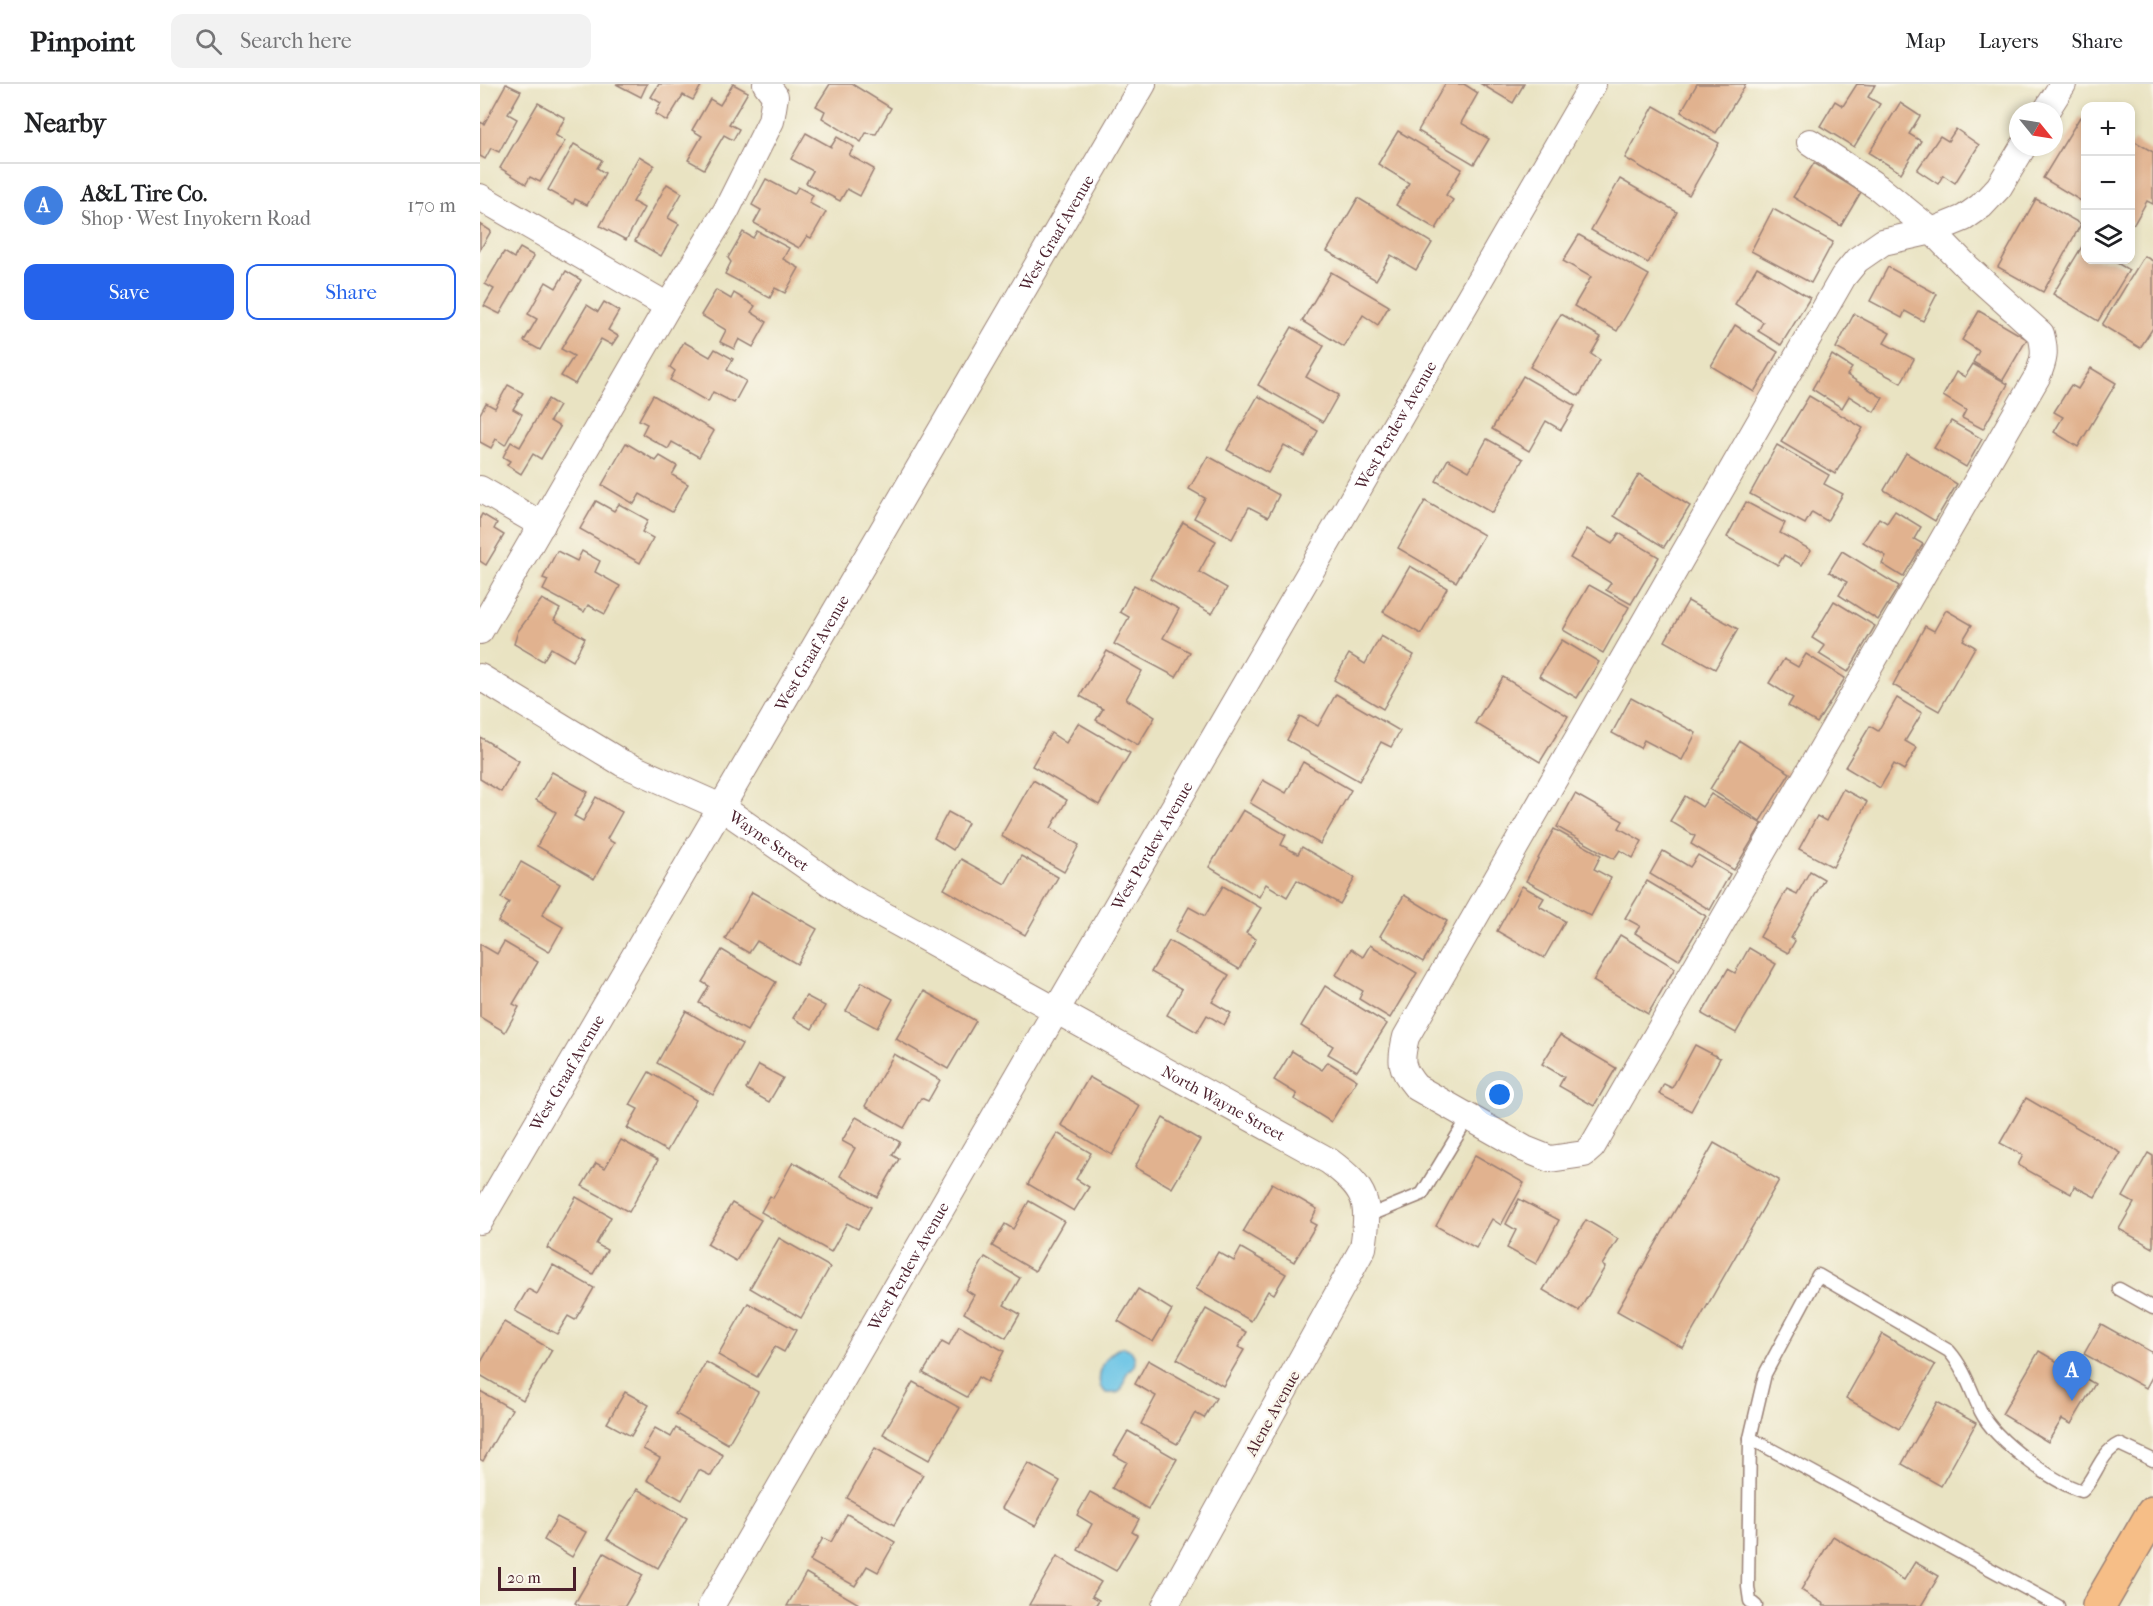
<!DOCTYPE html>
<meta charset="utf-8">
<style>
body{margin:0;font-family:"IM FELL French Canon",serif;background:#f2f2f2;color:#202124}
.controls{position:absolute;right:18px;top:18px;display:grid;overflow:hidden;border-radius:12px;box-shadow:0 3px 9px #0003}
.controls button{width:54px;height:54px;display:grid;place-items:center;padding:0;border:0;border-bottom:2px solid #e0e0e0;background:#fff;color:#202124;font:30px sans-serif}
.compass{position:absolute;left:1529px;top:18px;width:54px;height:54px;border-radius:50%;background:#fff;box-shadow:0 3px 9px #0003;rotate:120deg}
.scale{position:absolute;left:18px;bottom:15px;width:78px;box-sizing:border-box;padding-left:6px;border:3px solid #4a1f2b;border-top:0;font-size:16px;line-height:21px;white-space:nowrap;color:#4a1f2b;-webkit-text-stroke:4px #fbf7ec;paint-order:stroke}
.you{position:absolute;left:1020px;top:1011px;width:21px;height:21px;margin:-15px;border:4px solid #fff;border-radius:50%;background:#1a73e8;box-shadow:0 0 0 9px #1a73e833}
.badge{display:grid;place-items:center;width:39px;height:39px;border-radius:50%;background:#2563eb;color:#fff;font-size:20px;font-weight:700}
.pin{position:absolute;translate:-50% -50px;filter:drop-shadow(0 2px 3px #0008)}
.pin::after{content:'';position:absolute;top:32px;width:21px;height:18px;background:inherit;clip-path:polygon(0 0,100% 0,50% 100%)}
.list{margin:0;padding:0;list-style:none}
h2{display:flex;justify-content:space-between;align-items:center;height:78px;margin:0;padding:0 24px;font-size:26px}
h2 small{font-size:20px;font-weight:400;color:#757577}
.list li{display:grid;grid-template-columns:39px 1fr auto;gap:18px;align-items:center;box-sizing:border-box;height:84px;padding:0 24px;border-top:2px solid #e0e0e0}
.list b{display:block;font-size:22px;white-space:nowrap}
.list p{margin:0;font-size:20px;white-space:nowrap;color:#757577}
.list em{font-size:20px;font-style:normal;color:#757577}
.actions{display:flex;gap:12px;padding:18px 24px}
.actions a{flex:1;padding:14px 0;border:2px solid #2563eb;border-radius:12px;text-align:center;font-size:21px;color:#2563eb}
.actions .main{background:#2563eb;color:#fff}
.icon{flex:none;width:33px;height:33px;fill:none;stroke:currentColor;stroke-width:2;stroke-linecap:round;stroke-linejoin:round}
.map{position:relative;flex:none;width:1673px;height:1522px;overflow:hidden}
header{display:flex;align-items:center;gap:36px;box-sizing:border-box;height:84px;padding:0 30px;background:#fff;border-bottom:2px solid #e0e0e0}
header strong{font-size:28px}
nav{display:flex;gap:33px;margin-inline-start:auto;font-size:21px}
.search{width:420px;height:54px;background:#f2f2f2;display:flex;align-items:center;gap:15px;box-sizing:border-box;padding:0 21px;border-radius:12px;color:#757577;font-size:22px}
main{display:flex}
aside{flex:1;background:#fff}
.map>svg:first-child{display:block}
</style>
<header>
<strong>Pinpoint</strong>
<div class="search"><svg class="icon" aria-label="search" viewBox="0 0 24 24"><circle cx="10" cy="10" r="6"/><path d="M15 15l6 6"/></svg>Search here</div>
<nav><a>Map</a><a>Layers</a><a>Share</a></nav>
</header>
<main>
<aside>
<h2>Nearby<small></small></h2>
<ul class="list">
<li><span class="badge" style="background:#3f7fe0">A</span><div><b>A&amp;L Tire Co.</b><p>Shop · West Inyokern Road</p></div><em>170 m</em></li>
</ul>
<div class="actions"><a class="main">Save</a><a>Share</a></div>
</aside>
<div class="map">
<svg width="1673" height="1522" viewBox="0 0 1673 1522">
<rect width="100%" height="100%" fill="#fbf7ec"/>
<filter id="ink" filterUnits="userSpaceOnUse"><feTurbulence type="fractalNoise" baseFrequency=".0167" numOctaves="2"/><feDisplacementMap in="SourceGraphic" scale="12" xChannelSelector="R" yChannelSelector="G"/><feConvolveMatrix kernelMatrix="1 2 1 2 8 2 1 2 1" color-interpolation-filters="sRGB"/></filter>
<filter id="wash" filterUnits="userSpaceOnUse"><feTurbulence type="fractalNoise" baseFrequency=".008" numOctaves="4" result="noise"/><feDisplacementMap in="SourceGraphic" scale="24" xChannelSelector="R" yChannelSelector="G"/><feGaussianBlur stdDeviation="1.35" result="paint"/><feColorMatrix in="noise" values="0 0 0 0 0 0 0 0 0 0 0 0 0 0 0 0 0 1.4 0 .05"/><feComposite in="paint" operator="in"/></filter>
<g filter="url(#wash)">
<rect width="100%" height="100%" fill="#e9e3c2"/>
<path fill="#67c3e5" stroke="#587188" stroke-width="1.5" d="M643,1263C652,1265 657,1273 654,1282C652,1284 649,1286 647,1289C640,1302 648,1311 626,1309L620,1302C617,1285 627,1268 643,1263Z"/>
<g id="blocks">
<g fill="#e1b28f">
<path d="M26,0L41,7L28,30L37,35L19,68L11,64L5,75L0,72V38L4,40Z"/>
<path d="M136,0H167L161,13Z"/>
<path d="M179,0H222L213,16L203,11L187,37L175,30L181,19L171,13Z"/>
<path d="M253,0L268,8L249,40L259,45L253,56L244,51L224,85L208,76L222,52L212,46L230,15L240,21Z"/>
<path d="M350,0H372L411,24L396,50L386,49L381,58L342,34L345,27L336,22Z"/>
<path d="M965,0H984L998,9L981,39L1009,55L994,80L938,47Z"/>
<path d="M1001,0H1044L1033,19Z"/>
<path d="M1217,0H1266L1236,49L1201,28Z"/>
<path d="M1377,0L1395,1L1388,13L1400,20L1374,63L1340,42L1355,17L1363,22Z"/>
<path d="M58,19L85,34L75,51L85,57L60,98L50,93L46,100L20,84Z"/>
<path d="M1420,19L1440,32L1429,50L1441,57L1421,89L1389,69Z"/>
<path d="M1174,22L1239,59L1209,111L1145,74Z"/>
<path d="M1600,33L1606,36V120L1563,94Z"/>
<path d="M1476,45L1499,61L1475,99L1463,91L1458,100L1437,86L1460,52L1468,57Z"/>
<path d="M918,47L982,85L966,111L973,116L956,145L916,121L929,99L898,80Z"/>
<path d="M326,49L351,63L357,53L374,63L369,71L394,85L380,112L367,105L360,117L326,99L333,87L311,75Z"/>
<path d="M1654,57L1673,68V120L1667,117L1654,140L1650,138V63Z"/>
<path d="M94,60L122,76L117,84L125,89L107,121L95,115L93,120L68,106Z"/>
<path d="M159,72L174,81L153,118L164,124L146,156L120,142Z"/>
<path d="M1334,79L1381,108L1361,142L1313,113Z"/>
<path d="M286,95L314,110L318,103L333,111L329,119L346,128L331,154L327,152L319,164L274,139L281,126L272,121Z"/>
<path d="M1140,95L1197,128L1168,179L1111,146Z"/>
<path d="M187,100L202,109L188,134L199,140L181,172L155,157Z"/>
<path d="M878,114L952,159L936,186L911,171L896,196L847,167Z"/>
<path d="M1556,115L1601,140L1563,208L1518,183Z"/>
<path d="M1293,125L1353,158L1331,199L1271,167Z"/>
<path d="M0,140L11,147L0,166Z"/>
<path d="M277,147L309,164L303,175L319,184L305,209L295,204L290,214L245,190L251,178L248,174L263,148L273,154Z"/>
<path d="M1099,151L1169,191L1137,247L1094,222L1111,193L1083,177Z"/>
<path d="M1606,156V176H1632L1649,186L1618,237L1573,210Z"/>
<path d="M40,164L54,172L20,230L4,222L14,205L5,200L24,168L34,174Z"/>
<path d="M1664,172L1673,177V244L1660,264L1622,241Z"/>
<path d="M1277,183L1330,214L1301,261L1278,247L1283,238L1255,220Z"/>
<path d="M1408,183L1457,210L1443,237L1425,227L1422,234L1390,217Z"/>
<path d="M86,187L101,196L60,266L44,257L57,235L48,230L66,198L76,204Z"/>
<path d="M851,188L909,222L898,241L883,231L864,263L822,237Z"/>
<path d="M236,206L251,215L254,209L275,222L271,228L287,238L273,263L259,255L254,265L240,258L246,246L221,231Z"/>
<path d="M124,218L139,227L128,246L138,252L132,261L121,255L95,300L81,292L94,272L81,265L107,221L118,228Z"/>
<path d="M1499,227L1547,255L1523,296L1493,278L1499,267L1482,256Z"/>
<path d="M1081,230L1121,253L1111,270L1120,276L1099,312L1050,283Z"/>
<path d="M1374,230L1410,249L1404,259L1434,275L1421,299L1356,264Z"/>
<path d="M1255,241L1298,268L1274,308L1231,282Z"/>
<path d="M812,243L844,262L826,293L858,311L843,338L778,301Z"/>
<path d="M204,258L230,273L235,265L253,275L247,286L266,297L254,319L233,308L228,318L190,296L195,287L190,283Z"/>
<path d="M1352,271L1372,284L1367,291L1403,314L1394,328L1369,312L1362,324L1332,305Z"/>
<path d="M1493,280L1528,300L1503,345L1482,334L1486,326L1463,312L1476,288L1485,293Z"/>
<path d="M1611,284L1636,299L1598,363L1574,348L1583,333L1574,328L1591,301L1598,305Z"/>
<path d="M1043,292L1095,322L1081,346L1066,337L1049,367L1012,345Z"/>
<path d="M28,301L43,309L33,325L42,330L25,361L16,355L11,364L0,358V330L6,319L15,324Z"/>
<path d="M173,311L234,347L219,373L192,358L188,365L162,350L167,340L159,336Z"/>
<path d="M778,312L838,347L824,372L804,361L788,389L747,366Z"/>
<path d="M1329,312L1383,344L1355,390L1301,358Z"/>
<path d="M68,315L79,322L70,337L80,343L61,375L53,370L41,390L27,381L30,377L23,373L31,358L40,363Z"/>
<path d="M1471,337L1502,355L1486,383L1454,364Z"/>
<path d="M1007,355L1043,375L1012,429L956,397L968,375L989,387Z"/>
<path d="M146,359L176,377L180,372L197,382L192,391L208,400L192,428L160,410L154,420L122,401Z"/>
<path d="M1297,361L1349,391L1344,400L1363,410L1347,437L1332,428L1325,440L1270,410Z"/>
<path d="M1426,369L1477,400L1455,437L1404,406Z"/>
<path d="M728,372L799,411L788,433L769,423L752,455L714,434L725,414L709,405Z"/>
<path d="M1159,390L1210,422L1184,463L1134,432Z"/>
<path d="M116,417L134,427L139,420L168,436L162,448L173,454L160,479L100,445Z"/>
<path d="M945,417L1004,451L976,498L918,464Z"/>
<path d="M1266,418L1305,439L1300,449L1331,466L1322,481L1304,471L1298,481L1247,453Z"/>
<path d="M1415,427L1441,443L1434,455L1443,460L1423,493L1402,480L1406,472L1383,458L1399,434L1407,439Z"/>
<path d="M2,430L17,439L14,445L24,451L6,481L0,477V434Z"/>
<path d="M703,438L736,457L719,488L747,504L732,530L670,494Z"/>
<path d="M1107,445L1132,460L1139,449L1179,473L1151,520L1126,506L1131,499L1090,474Z"/>
<path d="M77,467L97,477L102,467L120,477L115,488L140,502L125,530L108,521L104,528L63,506L68,496L63,494Z"/>
<path d="M1362,467L1419,502L1398,536L1359,511L1367,498L1349,488Z"/>
<path d="M930,482L967,504L941,550L903,528Z"/>
<path d="M654,501L699,525L683,554L710,568L696,593L634,560L649,533L640,528Z"/>
<path d="M1109,501L1149,523L1123,569L1083,546Z"/>
<path d="M62,515L80,525L74,536L105,554L93,577L71,564L63,577L34,560L38,547Z"/>
<path d="M1208,517L1258,545L1235,585L1185,557Z"/>
<path d="M1354,517L1395,542L1368,588L1339,570L1345,562L1332,554Z"/>
<path d="M1466,526L1492,541L1483,556L1495,563L1459,627L1413,601L1445,542L1454,547Z"/>
<path d="M901,552L934,571L903,625L854,596L869,570L885,580Z"/>
<path d="M1082,556L1119,578L1097,614L1059,592Z"/>
<path d="M627,567L662,587L646,615L675,633L658,661L616,636L623,625L600,612Z"/>
<path d="M1326,570L1365,594L1337,639L1308,622L1313,614L1289,599L1304,575L1318,583Z"/>
<path d="M1023,593L1088,632L1060,678L995,639Z"/>
<path d="M856,610L920,647L911,663L901,658L879,697L807,656L820,632L838,642Z"/>
<path d="M1151,614L1216,649L1202,676L1164,656L1160,664L1132,649Z"/>
<path d="M1417,614L1442,629L1425,657L1437,664L1424,686L1414,680L1400,704L1365,683L1390,642L1398,647Z"/>
<path d="M598,639L650,669L619,721L552,682L571,649L586,659Z"/>
<path d="M0,653L39,677L21,708L0,695Z"/>
<path d="M1260,657L1310,689L1280,737L1230,705Z"/>
<path d="M823,678L871,706L840,760L770,719L783,696L806,709Z"/>
<path d="M72,688L108,708L94,732L103,737L116,713L142,728L127,755L134,759L114,795L57,762L76,728L56,716Z"/>
<path d="M553,696L587,716L571,744L599,761L584,788L521,752Z"/>
<path d="M1363,705L1387,718L1353,783L1319,765L1337,732L1346,737Z"/>
<path d="M1095,710L1143,737L1139,744L1162,757L1153,774L1140,766L1134,775L1077,743Z"/>
<path d="M1231,710L1282,740L1254,786L1211,760L1215,752L1190,737L1205,712L1222,723Z"/>
<path d="M763,726L806,751L801,761L818,770L822,763L875,794L860,820L817,796L807,813L786,800L779,813L729,783Z"/>
<path d="M468,728L488,739L473,766L454,754Z"/>
<path d="M1074,745L1121,771L1114,785L1131,794L1111,832L1046,797Z"/>
<path d="M1183,767L1210,783L1218,771L1250,790L1230,826L1170,790Z"/>
<path d="M541,772L578,793L545,851L464,805L481,775L525,800Z"/>
<path d="M41,778L80,800L62,831L83,843L69,868L18,838L29,818L21,814Z"/>
<path d="M1330,787L1344,795L1311,854L1315,857L1308,869L1280,853L1307,805L1317,810Z"/>
<path d="M1167,797L1226,832L1199,876L1155,849L1160,842L1145,834Z"/>
<path d="M743,802L781,824L766,849L776,855L759,885L695,848L709,823L725,832Z"/>
<path d="M1042,802L1064,814L1059,822L1085,837L1064,874L1017,847Z"/>
<path d="M272,808L337,845L317,880L277,857L269,869L245,855Z"/>
<path d="M924,811L967,837L943,878L900,852Z"/>
<path d="M1140,851L1195,884L1168,930L1113,897Z"/>
<path d="M689,857L749,891L732,918L751,929L744,941L727,931L717,948L687,931L702,905L671,888Z"/>
<path d="M24,858L58,878L33,920L39,923L25,948L0,933V860L17,870Z"/>
<path d="M890,861L937,889L910,934L879,915L883,907L856,891L871,865L883,873Z"/>
<path d="M1269,864L1296,880L1256,949L1222,930L1248,885L1255,889Z"/>
<path d="M242,866L296,898L267,947L219,919L229,902L222,898Z"/>
<path d="M382,898L413,915L397,944L366,927Z"/>
<path d="M845,902L907,940L877,987L848,970L853,962L821,942Z"/>
<path d="M444,907L496,937L468,985L416,955Z"/>
<path d="M326,912L345,922L332,945L313,934Z"/>
<path d="M206,927L262,960L233,1011L177,979Z"/>
<path d="M1080,951L1136,984L1114,1022L1079,1002L1084,993L1062,980Z"/>
<path d="M1215,961L1240,974L1211,1027L1179,1010L1184,1000L1192,1004Z"/>
<path d="M812,967L842,986L848,978L877,996L851,1038L814,1015L817,1010L794,996Z"/>
<path d="M414,970L460,996L448,1017L441,1014L424,1044L385,1022Z"/>
<path d="M279,981L303,994L289,1018L266,1005Z"/>
<path d="M169,988L216,1016L187,1067L147,1044L158,1025L150,1021Z"/>
<path d="M609,993L660,1022L632,1071L581,1041Z"/>
<path d="M1546,1014L1641,1069L1615,1113L1594,1102L1591,1110L1538,1081L1543,1071L1520,1059Z"/>
<path d="M376,1033L420,1058L412,1071L419,1075L397,1113L360,1092L375,1064L362,1057Z"/>
<path d="M683,1034L720,1056L692,1104L655,1083Z"/>
<path d="M577,1049L611,1069L596,1095L609,1103L594,1127L548,1100Z"/>
<path d="M141,1056L178,1076L149,1128L102,1102L116,1079L125,1084Z"/>
<path d="M1234,1059L1299,1096L1203,1264L1137,1227Z"/>
<path d="M1668,1069L1673,1072V1164L1639,1145L1654,1119L1643,1113Z"/>
<path d="M995,1071L1044,1099L1021,1141L1012,1135L996,1164L956,1142Z"/>
<path d="M313,1078L391,1123L378,1145L367,1139L351,1168L281,1128L290,1112L293,1114Z"/>
<path d="M792,1099L837,1125L830,1138L836,1141L814,1178L763,1148Z"/>
<path d="M96,1113L131,1133L116,1160L127,1166L113,1190L67,1164Z"/>
<path d="M1039,1115L1079,1136L1056,1180L1027,1164L1036,1146L1026,1140Z"/>
<path d="M549,1117L584,1137L555,1187L512,1162L525,1140L533,1145Z"/>
<path d="M252,1119L281,1136L256,1177L227,1160Z"/>
<path d="M1106,1136L1138,1155L1122,1181L1125,1183L1099,1227L1063,1206Z"/>
<path d="M299,1154L350,1183L321,1234L270,1204Z"/>
<path d="M761,1164L806,1190L794,1210L788,1207L771,1237L716,1205L738,1168L754,1177Z"/>
<path d="M505,1173L540,1194L524,1221L540,1230L526,1254L484,1229L494,1211L486,1206Z"/>
<path d="M73,1181L114,1204L95,1236L88,1232L77,1250L35,1227L48,1205L57,1210Z"/>
<path d="M658,1205L692,1226L673,1258L638,1237Z"/>
<path d="M268,1219L316,1246L304,1268L295,1263L277,1293L238,1271Z"/>
<path d="M726,1225L767,1248L758,1263L764,1266L743,1302L697,1275Z"/>
<path d="M24,1238L72,1266L43,1316L0,1291V1280Z"/>
<path d="M1621,1240L1673,1269V1291L1666,1304L1604,1270Z"/>
<path d="M479,1242L524,1267L507,1298L498,1293L487,1313L443,1289L462,1257L469,1261Z"/>
<path d="M1402,1250L1455,1281L1419,1345L1366,1314Z"/>
<path d="M1559,1267L1615,1300L1591,1340L1582,1335L1568,1358L1522,1330Z"/>
<path d="M668,1276L736,1314L724,1334L715,1329L697,1360L661,1340L676,1312L655,1300Z"/>
<path d="M226,1278L278,1308L248,1360L196,1330Z"/>
<path d="M433,1298L480,1324L449,1376L403,1350Z"/>
<path d="M0,1307L32,1325L3,1377L0,1375Z"/>
<path d="M145,1308L169,1321L151,1352L127,1339Z"/>
<path d="M1457,1318L1496,1339L1461,1402L1422,1380Z"/>
<path d="M175,1344L191,1353L196,1344L243,1371L231,1392L219,1386L202,1416L167,1396L180,1374L163,1365Z"/>
<path d="M648,1347L697,1375L668,1425L632,1404L647,1378L634,1371Z"/>
<path d="M395,1364L443,1391L414,1441L367,1414Z"/>
<path d="M548,1379L580,1397L555,1442L522,1424Z"/>
<path d="M157,1405L207,1434L178,1484L127,1455Z"/>
<path d="M610,1408L659,1435L652,1448L657,1451L636,1487L598,1466L612,1440L597,1431Z"/>
<path d="M367,1430L415,1458L398,1488L387,1482L375,1502L330,1477L343,1454L351,1458Z"/>
<path d="M77,1433L106,1448L92,1473L64,1456Z"/>
<path d="M1353,1452L1424,1496L1435,1478L1459,1492L1441,1522H1343L1344,1520L1321,1506Z"/>
<path d="M124,1469L163,1491L145,1522H100L95,1519Z"/>
<path d="M577,1472L621,1498L612,1512L619,1516L615,1522L549,1521Z"/>
<path d="M326,1489L379,1520L378,1522H307Z"/>
</g>
</g>
</g>
<g filter="url(#ink)">
<use href="#blocks" fill-opacity="0" stroke="#9a8176" stroke-width="1.5"/>
<g fill="none" stroke-linecap="round" stroke-linejoin="round">
<defs>
<g id="service">
<path d="M888,1132L942,1110L988,1034"/>
<path d="M1639,1205L1673,1224"/>
<path d="M1270,1354L1578,1522"/>
<path d="M1276,1522L1270,1517L1268,1503L1270,1354L1285,1290L1338,1191L1469,1267C1485,1285 1491,1307 1501,1328C1515,1356 1572,1398 1602,1407C1616,1393 1620,1369 1639,1360L1673,1376"/>
</g>
<g id="minor">
<path d="M1566,27L1583,0"/>
<path d="M1330,58L1399,104L1452,147L1489,185L1561,250C1566,269 1564,276 1557,293L1112,1063L1104,1070L1070,1075L1045,1065L936,1003C920,984 920,977 926,953L1363,193L1377,176L1403,158L1452,147L1484,134L1501,122L1519,103L1543,63"/>
<path d="M0,113L188,222"/>
<path d="M0,405L62,441"/>
<path d="M0,547L188,222L246,127L291,37L295,12L286,0"/>
<path id="s1" d="M0,593L142,679L241,723L369,812L849,1077C888,1106 890,1118 883,1164L685,1522"/>
<path id="s2" d="M0,1137L663,0"/>
<path id="s3" d="M231,1522L1113,0"/>
</g>
<path id="primary" d="M1619,1522L1673,1429"/>
</defs>
<use href="#service" stroke="#9a8176" stroke-width="15"/>
<use href="#minor" stroke="#9a8176" stroke-width="28"/>
<use href="#primary" stroke="#9a8176" stroke-width="36"/>
<use href="#service" stroke="#fff" stroke-width="12"/>
<use href="#minor" stroke="#fff" stroke-width="26"/>
<use href="#primary" stroke="#f6be87" stroke-width="33"/>
</g>
</g>
<g text-anchor="middle" stroke-width="5" stroke-linejoin="round" paint-order="stroke">
<g font-size="16" fill="#4a1f2b" stroke="#fbf7ec">
<text dy="6" stroke="none"><textPath href="#s2" startOffset="1144">West Graaf Avenue</textPath></text>
<text dy="6" stroke="none"><textPath href="#s3" startOffset="1365">West Perdew Avenue</textPath></text>
<text dy="6" stroke="none"><textPath href="#s2" startOffset="658">West Graaf Avenue</textPath></text>
<text dy="6" stroke="none"><textPath href="#s1" startOffset="333">Wayne Street</textPath></text>
<text dy="6" stroke="none"><textPath href="#s3" startOffset="879">West Perdew Avenue</textPath></text>
<text dy="6" stroke="none"><textPath href="#s2" startOffset="172">West Graaf Avenue</textPath></text>
<text dy="6" stroke="none"><textPath href="#s1" startOffset="858">North Wayne Street</textPath></text>
<text dy="6" stroke="none"><textPath href="#s3" startOffset="393">West Perdew Avenue</textPath></text>
<text transform="translate(792 1329) rotate(-61)" y="6">Alene Avenue</text>
</g>
</g>
</svg>
<div class="controls">
<button>+</button>
<button>−</button>
<button><svg class="icon" aria-label="layers" viewBox="0 0 24 24"><path d="M12 4l9 5-9 5-9-5zM3 14l9 5 9-5"/></svg></button>
</div>
<svg class="compass" viewBox="-18 -18 36 36"><path d="M0-13l5 13h-10z" fill="#e53935"/><path d="M0 13l5-13h-10z" fill="#757577"/></svg>
<div class="scale">20 m</div>
<div class="you"></div>
<div class="pin badge" style="left:1592px;top:1317px;background:#3f7fe0">A</div>
</div>
</main>
